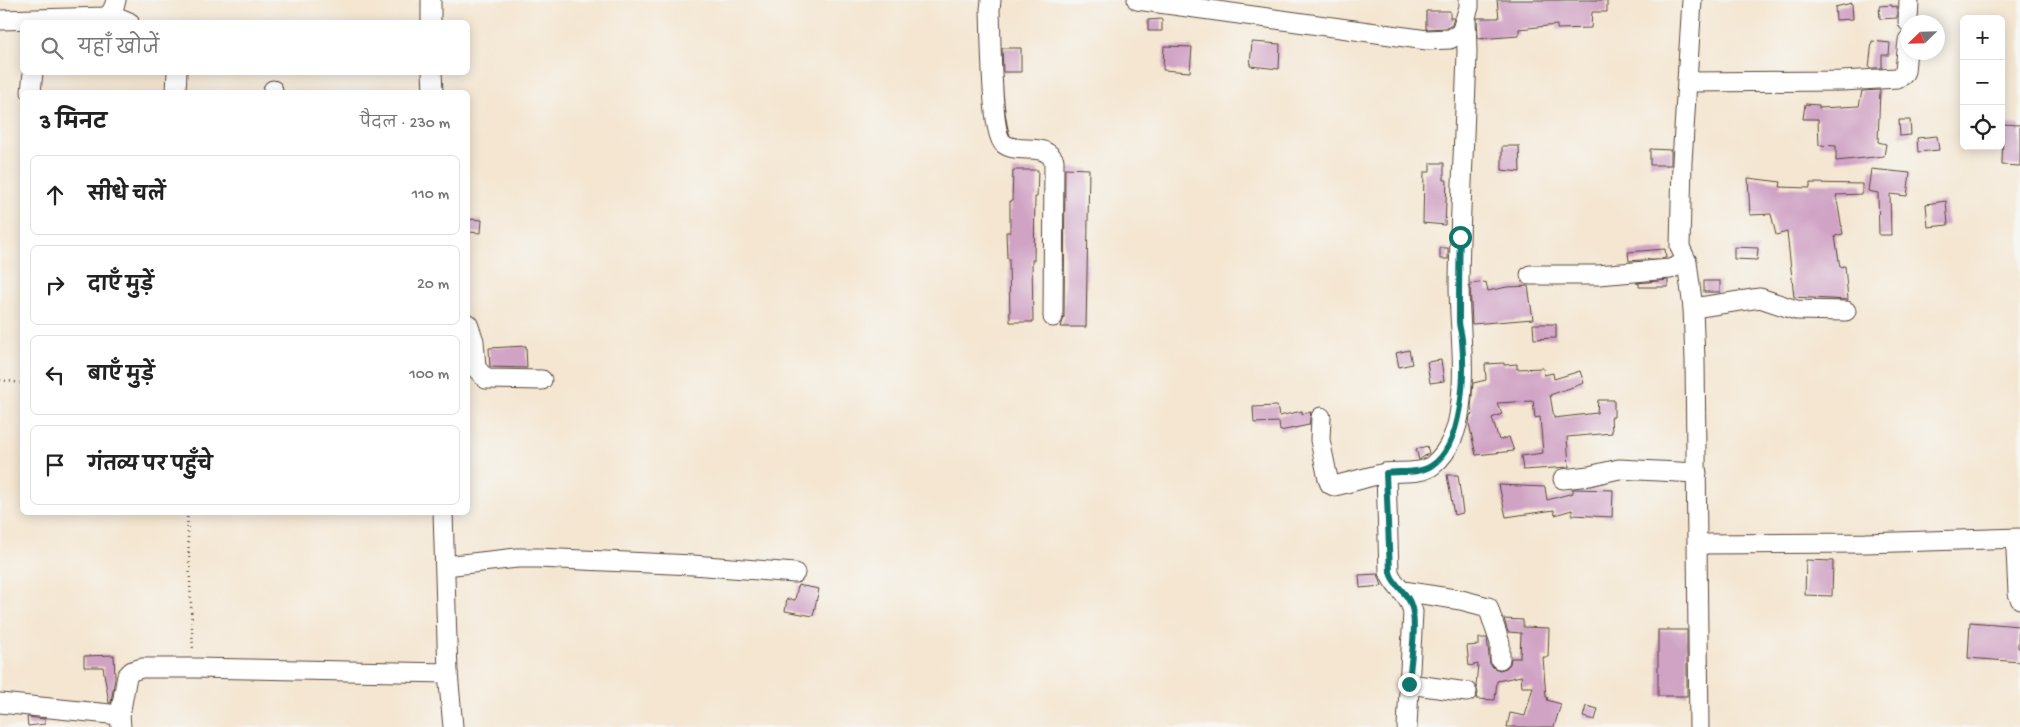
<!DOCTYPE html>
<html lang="hi">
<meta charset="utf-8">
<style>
body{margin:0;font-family:"Gochi Hand","Playpen Sans Deva",sans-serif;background:#f2f2f2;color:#222}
.controls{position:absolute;right:15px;top:15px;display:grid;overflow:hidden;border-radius:8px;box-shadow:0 2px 12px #0003}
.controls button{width:45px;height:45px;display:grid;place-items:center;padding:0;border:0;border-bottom:1px solid #e0e0e0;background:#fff;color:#222;font:25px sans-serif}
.compass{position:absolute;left:1900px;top:15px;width:45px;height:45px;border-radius:50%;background:#fff;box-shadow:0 2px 12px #0003;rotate:247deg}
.stop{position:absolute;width:15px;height:15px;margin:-11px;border:4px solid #0f766e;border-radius:50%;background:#fff}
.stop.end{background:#0f766e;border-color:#fff;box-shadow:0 1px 5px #0008}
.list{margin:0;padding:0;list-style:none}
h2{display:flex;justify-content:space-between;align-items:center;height:65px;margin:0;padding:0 20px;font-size:21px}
h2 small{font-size:16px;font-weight:400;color:#767676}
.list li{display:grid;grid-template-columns:32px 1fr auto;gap:15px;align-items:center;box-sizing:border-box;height:80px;margin:0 10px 10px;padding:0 10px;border:1px solid #e0e0e0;border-radius:8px}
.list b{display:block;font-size:19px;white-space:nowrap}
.list em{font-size:16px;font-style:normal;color:#767676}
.icon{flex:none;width:28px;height:28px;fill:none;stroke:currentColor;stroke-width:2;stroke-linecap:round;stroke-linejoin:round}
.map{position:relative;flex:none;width:2020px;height:727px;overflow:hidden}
.search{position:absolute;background:#fff;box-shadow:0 2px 12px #0003;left:20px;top:20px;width:450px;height:55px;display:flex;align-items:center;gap:12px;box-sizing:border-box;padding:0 18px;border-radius:8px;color:#767676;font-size:19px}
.panel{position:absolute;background:#fff;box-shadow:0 2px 12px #0003;left:20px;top:90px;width:450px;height:425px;border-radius:8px}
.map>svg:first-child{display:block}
</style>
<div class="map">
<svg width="2020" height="727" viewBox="0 0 2020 727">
<rect width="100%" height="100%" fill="#f6f6f2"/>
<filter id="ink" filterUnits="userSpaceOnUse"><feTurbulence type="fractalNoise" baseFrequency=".02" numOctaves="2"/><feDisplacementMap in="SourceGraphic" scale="10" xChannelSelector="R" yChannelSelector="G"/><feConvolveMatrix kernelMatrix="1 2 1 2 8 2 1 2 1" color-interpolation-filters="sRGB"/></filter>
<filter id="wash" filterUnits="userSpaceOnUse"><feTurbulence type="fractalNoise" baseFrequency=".0096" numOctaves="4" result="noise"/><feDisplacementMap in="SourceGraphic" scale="20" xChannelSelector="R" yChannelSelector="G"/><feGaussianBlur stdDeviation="1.12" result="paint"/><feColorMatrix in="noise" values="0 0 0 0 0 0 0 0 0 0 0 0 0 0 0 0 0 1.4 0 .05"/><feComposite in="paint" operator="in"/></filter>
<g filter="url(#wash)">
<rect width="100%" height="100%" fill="#f4e6d1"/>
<g id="blocks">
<g fill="#d0a3c5">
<path d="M1497,0H1607V12H1592L1591,28L1557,29V25L1519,29V36L1478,39L1477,18H1499Z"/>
<path d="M1852,3L1853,19L1836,20L1835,7Z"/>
<path d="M1892,5V7L1897,6V18L1880,19L1879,6Z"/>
<path d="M1426,11H1450V18H1454L1452,25L1447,28L1426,29Z"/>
<path d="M1162,19V31H1148V20Z"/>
<path d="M1872,41L1890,43L1889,55H1882V68H1869Z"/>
<path d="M1252,42L1280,44L1279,69L1250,66Z"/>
<path d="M1164,46L1192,47L1190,72L1163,70Z"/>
<path d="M1002,48H1021V72H1003Z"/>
<path d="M1880,90L1878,142L1886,144L1884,156L1836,161V146L1819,145L1818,119H1803L1805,104L1819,105V108L1859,106L1862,91Z"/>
<path d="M1899,120H1910L1911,135L1900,136Z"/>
<path d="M2003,124L2020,125V166L2002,165Z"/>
<path d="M1937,136L1939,150L1918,152L1917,138Z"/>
<path d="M1502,146H1519L1520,172L1502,170Z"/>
<path d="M1650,149L1671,150V165H1650Z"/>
<path d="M1430,163H1444V180H1447L1445,225L1423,223L1424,172H1430Z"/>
<path d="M1065,168L1089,169L1086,327H1061L1064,317Z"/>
<path d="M1871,169L1910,173L1907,196L1890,194L1891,235H1879L1878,193L1868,191Z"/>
<path d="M1013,170H1038L1037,197H1035L1034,260H1032L1033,322H1010L1009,258H1007L1006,232H1010V201H1012Z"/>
<path d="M1748,178L1781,182L1780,187L1810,188V183L1862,184V194L1836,195L1843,234L1835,236L1840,267L1845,266L1848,300L1794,297L1787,232L1776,235L1771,214L1750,215Z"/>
<path d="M1946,201L1948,225L1928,227L1926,204Z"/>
<path d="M468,219L482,220L481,233L468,232Z"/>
<path d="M1734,247L1758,248L1757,260L1734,259Z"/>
<rect x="1440" y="248" width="8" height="11"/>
<path d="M1665,249L1666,258L1629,261L1628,252Z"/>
<path d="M1668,280V287H1639V283H1636Z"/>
<rect x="1704" y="281" width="16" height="11"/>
<path d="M1486,282L1488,291L1507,287L1528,286L1533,319L1472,324L1470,284Z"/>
<path d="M1533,324H1556V338L1534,339Z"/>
<path d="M526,346L527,368L490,367L489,348Z"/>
<path d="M1409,350L1412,364L1399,367L1396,353Z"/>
<path d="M1441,360L1444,381L1430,383L1427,362Z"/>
<path d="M1504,363V365L1517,364V369L1543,368L1544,375L1553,373L1554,379L1580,371L1584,383L1550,395L1554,418L1597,413L1598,400H1614V417H1611L1612,433L1567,437L1569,467L1523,470L1521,456L1543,453L1540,417L1535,418L1533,401L1497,403L1502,414L1492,418L1499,440L1509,437L1514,451L1476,455L1469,424L1470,415L1473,414L1471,408L1473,383L1486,380L1485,364Z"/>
<path d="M1277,406L1279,416L1302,411V414L1311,412L1309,425L1280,431L1279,422L1254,423L1253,407Z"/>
<path d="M1427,446L1429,453L1419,460L1416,449Z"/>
<path d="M1447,475H1458L1463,513L1454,515Z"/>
<path d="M1499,485L1545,487L1547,500L1573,493V489L1613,490L1612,517L1572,515V510L1555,515L1554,510L1506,517Z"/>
<path d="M1806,560L1833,561L1832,596L1805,595Z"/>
<path d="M1378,574L1382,586L1360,588L1359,575Z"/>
<path d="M798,585L819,589L813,616L785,611L787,599L795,600Z"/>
<path d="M1504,619L1523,620V627L1549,628L1548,657H1543L1546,697L1548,698L1547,700L1561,704L1554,727H1507L1510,713L1525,716L1533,687H1522L1521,676L1497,681L1495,700L1476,699L1478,693L1476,686L1478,664L1469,666L1467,646L1479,645V638H1487L1490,664L1494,668L1500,670L1506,668L1510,664L1511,658H1520L1521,633L1508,632Z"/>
<path d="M1970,622L2019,626L2018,648H2020V662L1968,658Z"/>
<rect x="1658" y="630" width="29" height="66"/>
<path d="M114,655L115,677L111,703H109L103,667H84V656Z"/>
<path d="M1586,706L1598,709L1595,720L1583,717Z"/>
<path d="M27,717L45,719V724L28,726Z"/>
</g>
</g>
</g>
<g filter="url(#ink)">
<use href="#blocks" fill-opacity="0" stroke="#574639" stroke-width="1"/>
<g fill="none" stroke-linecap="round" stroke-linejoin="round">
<defs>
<g id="minor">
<path d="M431,0V22"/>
<path d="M991,0L990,10C991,31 991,135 1004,144C1020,155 1042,141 1054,160L1053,317"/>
<path d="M1137,0L1427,40L1450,39L1461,33L1469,7V0"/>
<path d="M1692,0L1682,162L1680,247L1687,262L1693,308L1695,360L1699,727"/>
<path d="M110,14L129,22"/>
<path d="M0,20L105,17C112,13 114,8 116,0"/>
<path d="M1908,22L1909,0"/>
<path d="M432,72L433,92"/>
<path d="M1687,82L1842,81L1897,78L1903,75L1905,71L1908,40"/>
<path d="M273,90V92"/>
<path d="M31,92L33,72"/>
<path d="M176,92L177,72"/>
<path d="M1530,275H1598L1670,269L1687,262"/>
<path d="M1693,308L1760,298L1796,310L1846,311"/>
<path d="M468,324L474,341L476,368L486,379L542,380"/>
<path d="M1321,417L1320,440L1328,479L1330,484L1334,486C1351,482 1368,477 1385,473C1400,471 1421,475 1433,465C1450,451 1458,428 1460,408C1466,366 1459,324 1459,283C1460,206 1465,128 1467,51L1466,18"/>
<path d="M1386,473L1389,572C1394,588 1409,593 1413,612L1407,727"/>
<path d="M1563,479L1589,476L1619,469L1697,473"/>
<path d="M443,512L448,673L453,727"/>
<path d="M1698,544L1866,543L2020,538"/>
<path d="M2020,547L2016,551L2018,593L2020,599"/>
<path d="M445,566L517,558H538L693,565L795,573"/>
<path d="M1403,591L1461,600L1488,607L1500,643V659"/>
<path d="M1409,684L1467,692"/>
<path d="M0,703L120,715"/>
<path d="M121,727L120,715L127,676L132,671L142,668H194L448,673"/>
</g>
</defs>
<use href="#minor" stroke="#574639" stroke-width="21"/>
<g stroke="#574639" stroke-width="2.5" stroke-dasharray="1 4" stroke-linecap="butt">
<path d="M0,380L22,383"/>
<path d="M187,512L193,651"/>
</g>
<use href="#minor" stroke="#fff" stroke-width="19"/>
</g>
</g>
<g fill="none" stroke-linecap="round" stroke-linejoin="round" filter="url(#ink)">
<path stroke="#0f766e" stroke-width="6" d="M1409,684C1410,663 1418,623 1411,605C1407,591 1393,586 1390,572L1386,473C1400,471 1419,474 1431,466C1463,446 1465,375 1462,340C1462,334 1459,328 1459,321C1459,293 1459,265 1460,237"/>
</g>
</svg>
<div class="controls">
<button>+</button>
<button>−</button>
<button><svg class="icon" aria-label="locate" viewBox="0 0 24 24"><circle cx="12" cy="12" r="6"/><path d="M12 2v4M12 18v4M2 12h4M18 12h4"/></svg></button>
</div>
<svg class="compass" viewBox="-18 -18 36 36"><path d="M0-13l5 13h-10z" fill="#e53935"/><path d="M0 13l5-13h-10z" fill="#767676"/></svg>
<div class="stop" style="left:1460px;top:237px"></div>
<div class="stop end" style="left:1409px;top:684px"></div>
<div class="search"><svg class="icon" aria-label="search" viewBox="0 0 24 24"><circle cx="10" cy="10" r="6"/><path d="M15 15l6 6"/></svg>यहाँ खोजें</div>
<section class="panel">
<h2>3 मिनट<small>पैदल · 230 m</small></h2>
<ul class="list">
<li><svg class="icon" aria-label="ahead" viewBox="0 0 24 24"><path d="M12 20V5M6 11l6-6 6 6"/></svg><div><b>सीधे चलें</b></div><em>110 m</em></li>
<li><svg class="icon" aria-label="right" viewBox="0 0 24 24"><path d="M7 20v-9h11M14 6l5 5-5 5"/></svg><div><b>दाएँ मुड़ें</b></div><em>20 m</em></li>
<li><svg class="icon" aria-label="left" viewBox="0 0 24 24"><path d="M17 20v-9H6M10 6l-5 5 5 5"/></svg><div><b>बाएँ मुड़ें</b></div><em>100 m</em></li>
<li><svg class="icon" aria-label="arrive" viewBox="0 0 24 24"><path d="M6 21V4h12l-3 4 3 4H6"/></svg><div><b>गंतव्य पर पहुँचे</b></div></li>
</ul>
</section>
</div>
